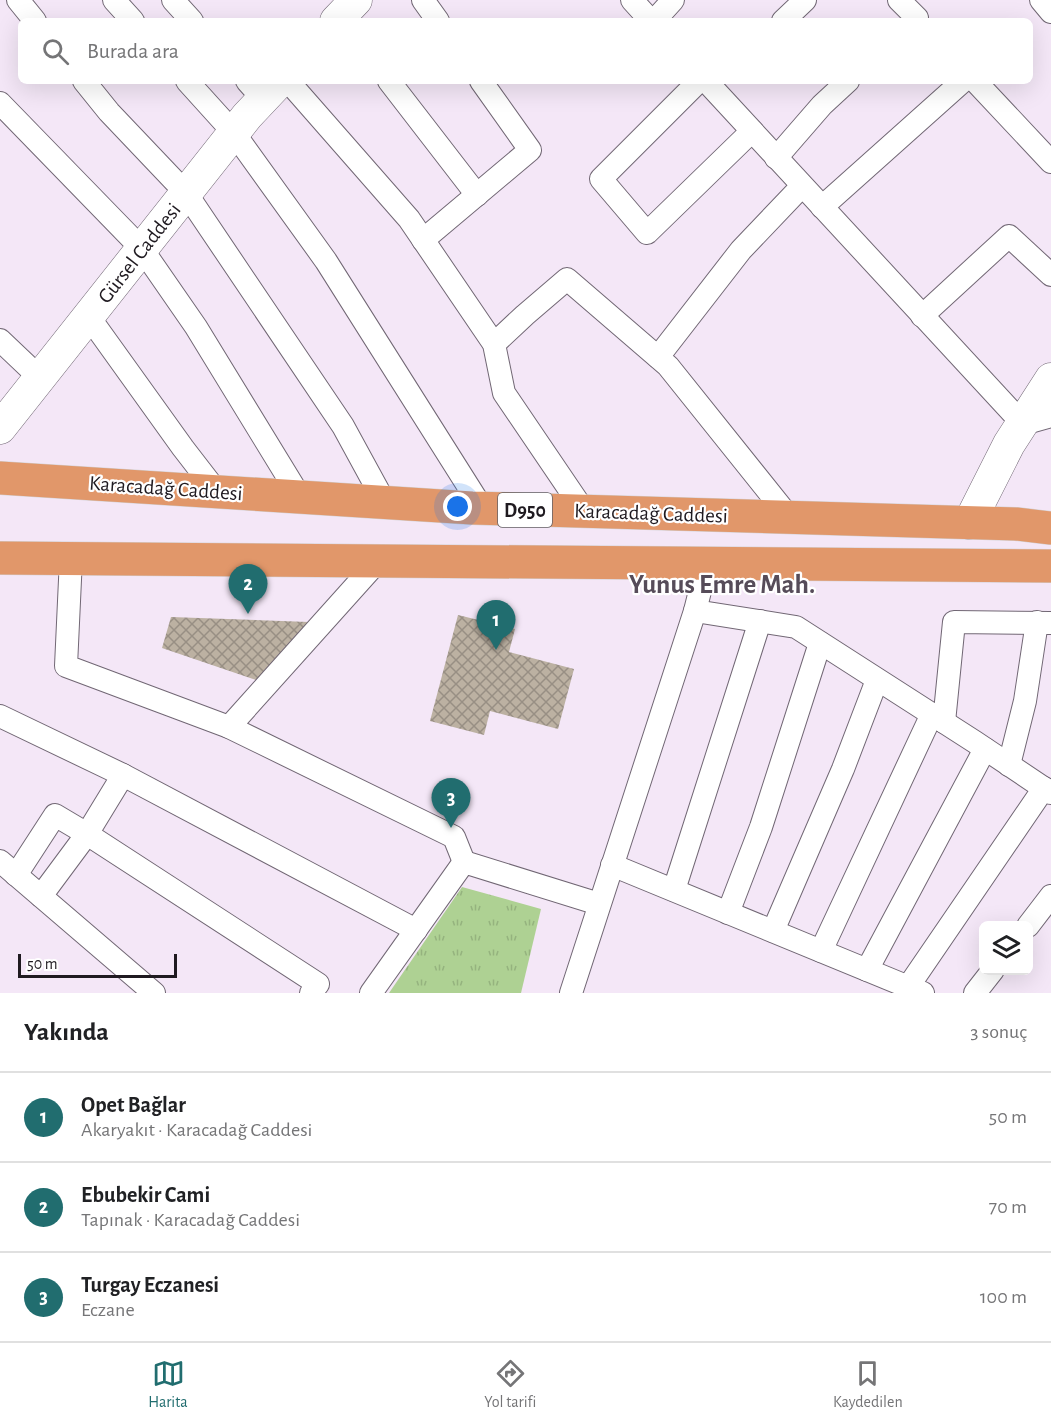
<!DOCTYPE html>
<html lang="tr">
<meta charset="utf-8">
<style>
body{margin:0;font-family:"Alegreya Sans",sans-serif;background:#f2f2f2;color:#202124}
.controls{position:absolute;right:18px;bottom:18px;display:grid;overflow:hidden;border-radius:9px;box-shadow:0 6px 24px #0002}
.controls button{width:54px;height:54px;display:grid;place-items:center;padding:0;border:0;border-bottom:2px solid #e0e0e0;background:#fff;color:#202124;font:30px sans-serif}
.scale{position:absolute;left:18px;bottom:15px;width:159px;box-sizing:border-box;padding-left:6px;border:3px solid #1f1a20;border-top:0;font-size:16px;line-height:21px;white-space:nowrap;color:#1f1a20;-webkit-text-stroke:4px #fff;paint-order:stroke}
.you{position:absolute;left:458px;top:507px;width:21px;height:21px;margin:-15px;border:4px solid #fff;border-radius:50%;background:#1a73e8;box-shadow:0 0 0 9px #1a73e833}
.badge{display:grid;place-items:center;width:39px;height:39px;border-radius:50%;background:#216d6f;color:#fff;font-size:20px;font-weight:700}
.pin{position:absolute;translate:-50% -50px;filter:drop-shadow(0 2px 3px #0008)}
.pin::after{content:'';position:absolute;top:32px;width:21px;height:18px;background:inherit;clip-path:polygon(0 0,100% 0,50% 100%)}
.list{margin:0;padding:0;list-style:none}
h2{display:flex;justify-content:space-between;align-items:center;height:78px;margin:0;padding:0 24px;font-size:26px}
h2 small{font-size:20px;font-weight:400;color:#757577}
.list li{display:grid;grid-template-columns:39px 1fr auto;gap:18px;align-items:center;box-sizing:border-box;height:90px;padding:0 24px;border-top:2px solid #e0e0e0}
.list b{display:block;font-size:22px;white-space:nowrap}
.list p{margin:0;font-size:20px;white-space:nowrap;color:#757577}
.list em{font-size:20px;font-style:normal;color:#757577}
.icon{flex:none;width:33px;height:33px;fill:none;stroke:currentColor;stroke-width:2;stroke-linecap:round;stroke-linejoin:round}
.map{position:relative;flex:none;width:1051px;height:993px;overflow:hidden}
.search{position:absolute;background:#fff;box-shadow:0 6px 24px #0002;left:18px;right:18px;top:18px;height:66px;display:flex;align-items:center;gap:15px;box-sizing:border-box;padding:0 21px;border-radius:9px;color:#757577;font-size:22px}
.sheet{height:348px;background:#fff}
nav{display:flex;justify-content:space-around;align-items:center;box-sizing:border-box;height:84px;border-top:2px solid #e0e0e0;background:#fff;font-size:16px;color:#757577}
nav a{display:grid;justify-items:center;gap:3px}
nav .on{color:#216d6f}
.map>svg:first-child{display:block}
</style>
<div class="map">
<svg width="1051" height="993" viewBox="0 0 1051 993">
<defs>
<pattern id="park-tufts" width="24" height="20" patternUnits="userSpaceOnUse" patternTransform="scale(1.5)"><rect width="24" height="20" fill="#aed193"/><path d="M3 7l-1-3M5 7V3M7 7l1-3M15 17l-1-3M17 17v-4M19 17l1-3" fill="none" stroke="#95b37e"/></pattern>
<pattern id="building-cross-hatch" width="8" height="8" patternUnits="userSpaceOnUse" patternTransform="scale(1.5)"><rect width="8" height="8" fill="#bcb1a2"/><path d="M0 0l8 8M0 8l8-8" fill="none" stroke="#988f84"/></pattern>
</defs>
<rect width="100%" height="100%" fill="#f4e7f7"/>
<path fill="url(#park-tufts)" d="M462,887L541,909L521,993H389Z"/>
<g fill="url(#building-cross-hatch)">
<path d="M458,615L515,629L509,652L574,669L558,729L490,711L484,735L430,721Z"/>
<path d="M171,617L309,622L262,682L162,648Z"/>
</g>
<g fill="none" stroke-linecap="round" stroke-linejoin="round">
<defs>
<g id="street">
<path d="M18,0L35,21"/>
<path d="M114,0L133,21"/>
<path d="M173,0L192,21"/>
<path d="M423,0L438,21"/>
<path d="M632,0L651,21"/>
<path d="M899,0L917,18"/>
<path d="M1041,0L1051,12"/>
<path d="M654,21L673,0"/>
<path d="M783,21L805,0"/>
<path d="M84,81L109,112L186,193L343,426L385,503"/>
<path d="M187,81L234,133L326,261L482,508"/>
<path d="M247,81L263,99"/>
<path d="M288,81L409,219L494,344L504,393L584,511"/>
<path d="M389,81L477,195"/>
<path d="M699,81L601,179L647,233L752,131"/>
<path d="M706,81L1023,424L1051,416"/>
<path d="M975,81L1051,162"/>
<path d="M0,103L142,249L196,327L300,497"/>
<path d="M776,158L822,105L848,81"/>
<path d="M822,207L963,81"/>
<path d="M423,240L530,150L481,81"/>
<path d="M922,316L1009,236L1051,275"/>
<path d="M89,317L183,448L217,492"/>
<path d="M0,340L40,378"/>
<path d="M494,344L525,315L567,279L668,366L789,517"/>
<path d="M658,357L741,250L802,186"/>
<path d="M71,558L66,666L229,727"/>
<path d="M378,561L229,727L454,837L464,862"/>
<path d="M695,611L796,627L975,742L1051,793"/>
<path d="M0,716L123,775L87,834L41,896"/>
<path d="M944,722L954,622L1051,623"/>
<path d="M1009,765L1025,701L1037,622"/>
<path d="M123,775L416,930"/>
<path d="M0,861L154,993"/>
<path d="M612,865L923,993"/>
<path d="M16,875L55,815L87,834L318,984L311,993"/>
<path d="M674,890L760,621"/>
<path d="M728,913L761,827L820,643"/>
<path d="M1028,926L1051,896"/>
<path d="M773,931L843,769L877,680"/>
<path d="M821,951L932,714"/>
<path d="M867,970L985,749"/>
<path d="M908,987L1044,788"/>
<path d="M371,993L464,862L599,904"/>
<path d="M571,993L695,611L707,563"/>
<path d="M975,993L993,970"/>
</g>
<g id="secondary">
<path d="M336,21L356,0"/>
<path d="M0,428L247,116L280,81"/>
<path d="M969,523L1009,444L1051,379"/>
</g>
<g id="highway">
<path d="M0,478L472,508L1016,524L1051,528"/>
<path d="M0,558L1051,566"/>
</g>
</defs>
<use href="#street" stroke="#716774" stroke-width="24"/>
<use href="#secondary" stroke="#716774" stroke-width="33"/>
<use href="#highway" stroke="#d2d1d2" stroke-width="34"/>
<use href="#street" stroke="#fff" stroke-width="22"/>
<use href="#secondary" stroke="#fff" stroke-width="32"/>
<use href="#highway" stroke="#e1976a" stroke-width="33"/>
</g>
<g text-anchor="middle" stroke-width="4.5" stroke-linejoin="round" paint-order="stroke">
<rect fill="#fff" stroke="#625f63" stroke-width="1.5" x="498" y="493" width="54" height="34" rx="4.5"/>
<g font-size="20" font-weight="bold" fill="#1f1a20">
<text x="525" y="517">D950</text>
</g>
<g font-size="21" fill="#1f1a20" stroke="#fff">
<text transform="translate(139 253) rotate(-52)" y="7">Gürsel Caddesi</text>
<text transform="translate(166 488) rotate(4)" y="7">Karacadağ Caddesi</text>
<text transform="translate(651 513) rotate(2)" y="7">Karacadağ Caddesi</text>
</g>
<g font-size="27" font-weight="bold" fill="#564c59" stroke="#fff">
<text x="722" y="593">Yunus Emre Mah.</text>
</g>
</g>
</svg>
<div class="controls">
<button><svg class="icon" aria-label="layers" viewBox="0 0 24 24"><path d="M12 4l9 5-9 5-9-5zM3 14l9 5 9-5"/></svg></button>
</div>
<div class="scale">50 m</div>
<div class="you"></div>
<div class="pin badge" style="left:496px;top:650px">1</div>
<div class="pin badge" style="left:248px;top:614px">2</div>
<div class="pin badge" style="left:451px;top:828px">3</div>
<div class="search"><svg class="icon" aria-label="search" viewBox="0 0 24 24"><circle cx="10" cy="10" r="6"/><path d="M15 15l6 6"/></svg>Burada ara</div>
</div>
<section class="sheet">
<h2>Yakında<small>3 sonuç</small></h2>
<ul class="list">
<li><span class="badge">1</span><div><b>Opet Bağlar</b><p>Akaryakıt · Karacadağ Caddesi</p></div><em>50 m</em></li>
<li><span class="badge">2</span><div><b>Ebubekir Cami</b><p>Tapınak · Karacadağ Caddesi</p></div><em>70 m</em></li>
<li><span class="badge">3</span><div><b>Turgay Eczanesi</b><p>Eczane</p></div><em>100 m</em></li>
</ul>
</section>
<nav>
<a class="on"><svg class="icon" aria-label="map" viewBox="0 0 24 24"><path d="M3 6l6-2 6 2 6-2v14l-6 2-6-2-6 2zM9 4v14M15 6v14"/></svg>Harita</a>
<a><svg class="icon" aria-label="directions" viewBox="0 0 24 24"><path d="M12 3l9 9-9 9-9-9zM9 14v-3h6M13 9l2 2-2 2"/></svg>Yol tarifi</a>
<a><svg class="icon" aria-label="saved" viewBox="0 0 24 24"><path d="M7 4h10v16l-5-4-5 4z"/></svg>Kaydedilen</a>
</nav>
